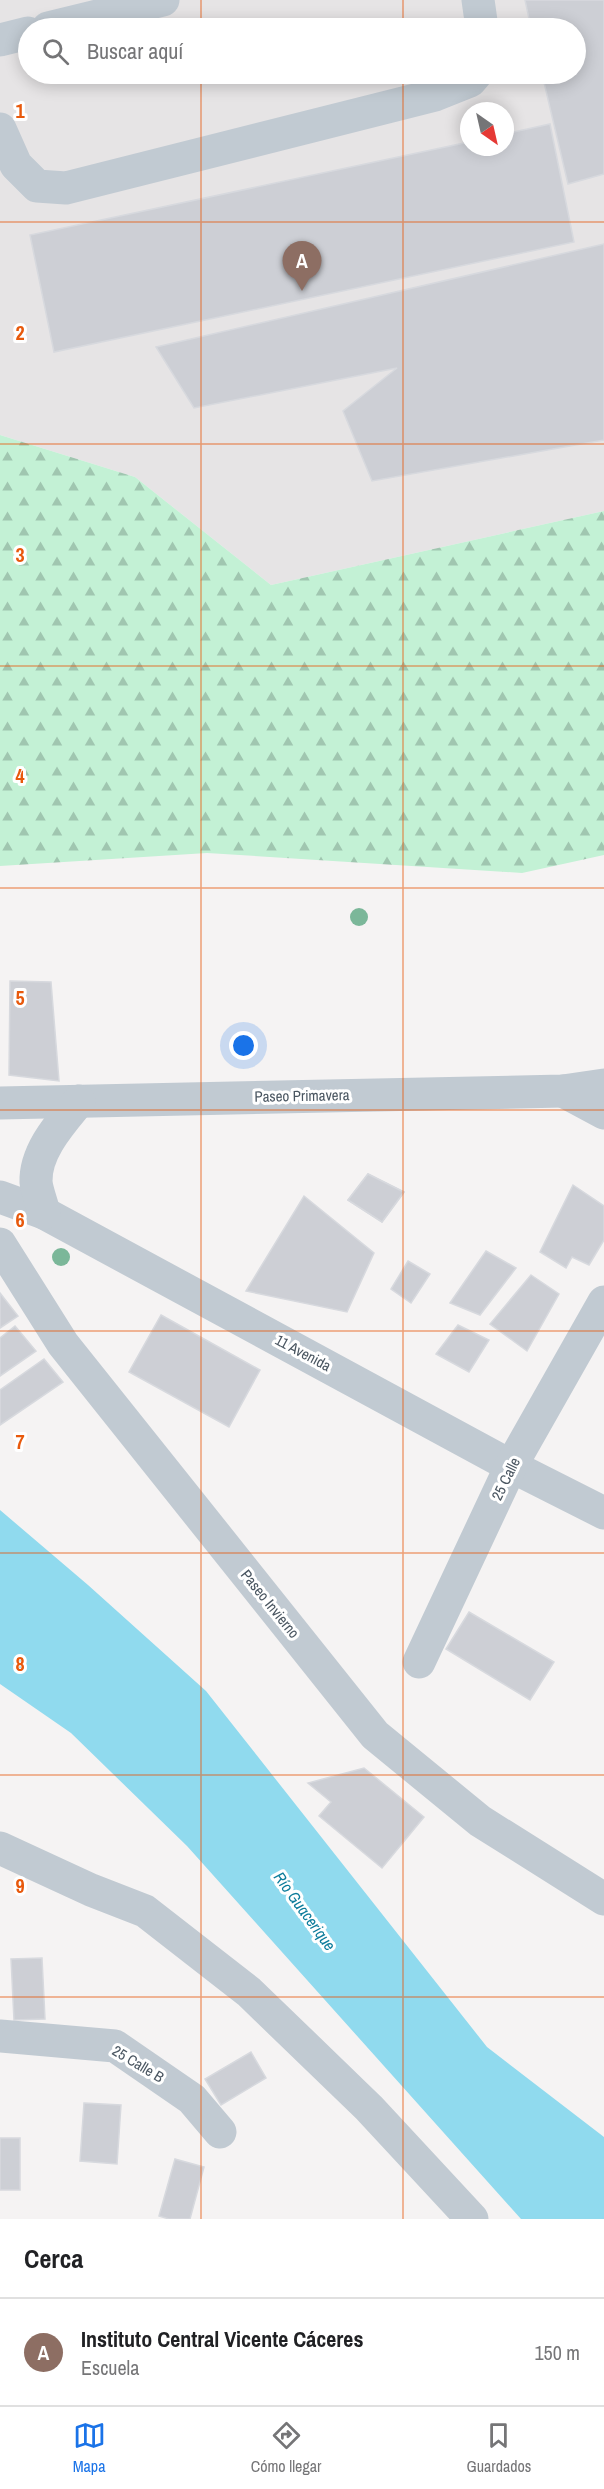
<!DOCTYPE html>
<html lang="es">
<meta charset="utf-8">
<style>
body{margin:0;font-family:"Archivo Narrow",sans-serif;background:#f6f6f6;color:#202124}
.compass{position:absolute;left:460px;top:102px;width:54px;height:54px;border-radius:50%;background:#fff;box-shadow:0 3px 15px #0003;rotate:146deg}
.you{position:absolute;left:244px;top:1046px;width:21px;height:21px;margin:-15px;border:4px solid #fff;border-radius:50%;background:#1a73e8;box-shadow:0 0 0 9px #1a73e833}
.badge{display:grid;place-items:center;width:39px;height:39px;border-radius:50%;background:#1a73e8;color:#fff;font-size:20px;font-weight:700}
.pin{position:absolute;translate:-50% -50px;filter:drop-shadow(0 2px 3px #0008)}
.pin::after{content:'';position:absolute;top:32px;width:21px;height:18px;background:inherit;clip-path:polygon(0 0,100% 0,50% 100%)}
.list{margin:0;padding:0;list-style:none}
h2{display:flex;justify-content:space-between;align-items:center;height:78px;margin:0;padding:0 24px;font-size:26px}
h2 small{font-size:20px;font-weight:400;color:#757577}
.list li{display:grid;grid-template-columns:39px 1fr auto;gap:18px;align-items:center;box-sizing:border-box;height:108px;padding:0 24px;border-top:2px solid #e0e0e0}
.list b{display:block;font-size:22px;white-space:nowrap}
.list p{margin:0;font-size:20px;white-space:nowrap;color:#757577}
.list em{font-size:20px;font-style:normal;color:#757577}
.icon{flex:none;width:33px;height:33px;fill:none;stroke:currentColor;stroke-width:2;stroke-linecap:round;stroke-linejoin:round}
.map{position:relative;flex:none;width:604px;height:2219px;overflow:hidden}
.search{position:absolute;background:#fff;box-shadow:0 3px 15px #0003;left:18px;right:18px;top:18px;height:66px;display:flex;align-items:center;gap:15px;box-sizing:border-box;padding:0 21px;border-radius:33px;color:#757577;font-size:22px}
.sheet{height:186px;background:#fff}
nav{display:flex;justify-content:space-around;align-items:center;box-sizing:border-box;height:84px;border-top:2px solid #e0e0e0;background:#fff;font-size:16px;color:#757577}
nav a{display:grid;justify-items:center;gap:3px}
nav .on{color:#1a73e8}
.map>svg:first-child{display:block}
</style>
<div class="map">
<svg width="604" height="2219" viewBox="0 0 604 2219">
<defs>
<pattern id="forest-firs" width="22" height="20" patternUnits="userSpaceOnUse" patternTransform="scale(1.5)"><rect width="22" height="20" fill="#c3f1d5"/><path d="M5 1l3.5 6h-7zM16 11l3.5 6h-7z" fill="#a0c6b0"/></pattern>
</defs>
<rect width="100%" height="100%" fill="#f5f3f3"/>
<path fill="#e6e4e5" fill-rule="evenodd" d="M0,0H604V511L271,585L135,477L0,435ZM28,28H576V74H28ZM469,111H505V147H469Z"/>
<path fill="url(#forest-firs)" d="M0,435L135,477L271,585L604,511V855L522,873L207,853L0,866Z"/>
<path fill="#90daee" d="M0,1510L88,1585L206,1691L487,2047L604,2137V2219H521L187,1846L71,1733L0,1684Z"/>
<g fill="#cdcfd5" stroke="#d7d9de" stroke-width="1.5">
<path d="M525,0H604V174L568,184L542,74H576V28H531Z"/>
<path d="M550,124L574,242L54,352L30,235L469,142V147H505V134Z"/>
<path d="M604,244V440L372,481L343,411L397,368L194,408L156,347Z"/>
<path d="M10,981L51,982L59,1081L9,1075Z"/>
<path d="M368,1174L404,1192L382,1222L348,1200Z"/>
<path d="M368,1174L404,1192L382,1222L348,1200Z"/>
<path d="M573,1185L604,1206V1240L589,1265L572,1257L566,1268L540,1252Z"/>
<path d="M304,1196L374,1253L347,1312L246,1291Z"/>
<path d="M486,1251L516,1268L480,1315L450,1303Z"/>
<path d="M408,1261L430,1274L411,1303L391,1289Z"/>
<path d="M531,1275L559,1294L527,1351L490,1324Z"/>
<path d="M0,1293L18,1316L0,1328Z"/>
<path d="M161,1315L260,1370L229,1427L129,1372Z"/>
<path d="M458,1325L489,1340L469,1372L436,1354Z"/>
<path d="M15,1326L36,1351L0,1376V1338Z"/>
<path d="M44,1359L63,1382L0,1425V1390Z"/>
<path d="M469,1612L554,1662L530,1700L446,1649Z"/>
<path d="M364,1768L424,1817L382,1868L319,1816L331,1802L308,1783Z"/>
<path d="M42,1958L45,2019L14,2020L11,1959Z"/>
<path d="M251,2052L266,2078L221,2105L205,2079Z"/>
<path d="M84,2103L121,2105L117,2164L80,2161Z"/>
<rect x="0" y="2138" width="20" height="52"/>
<path d="M175,2159L204,2167L190,2219H169L159,2216Z"/>
</g>
<g fill="none" stroke-linecap="round" stroke-linejoin="round">
<g stroke="#c1cad2" stroke-width="33">
<path d="M478,0L482,28"/>
<path d="M48,28L163,0"/>
<path d="M0,40L28,33"/>
<path d="M0,129L16,165L37,186L66,188L435,95L470,81L476,74"/>
<path d="M563,1091L604,1113"/>
<path d="M0,1103L563,1091L604,1085"/>
<path d="M0,1197L44,1213L511,1466L604,1513"/>
<path d="M44,1213C42,1203 37,1192 36,1182C35,1151 61,1123 79,1101"/>
<path d="M0,1244L63,1344L375,1735L480,1821L604,1899"/>
<path d="M419,1662L511,1466L604,1302"/>
<path d="M0,1848L91,1890L145,1911L249,1992L369,2108L472,2219"/>
<path d="M0,2036L115,2046L192,2099L220,2132"/>
</g>
</g>
<g fill="#7bb799">
<circle cx="359" cy="917" r="9"/>
<circle cx="61" cy="1257" r="9"/>
</g>
<path fill="none" stroke="#e8590c" stroke-width="1.5" stroke-opacity="0.55" d="M201,0V28M403,0V28M201,74V2219M403,74V2219M0,222H604M0,444H604M0,666H604M0,888H604M0,1110H604M0,1331H604M0,1553H604M0,1775H604M0,1997H604"/>
<g text-anchor="middle" stroke-width="6" stroke-linejoin="round" paint-order="stroke">
<g font-size="15" fill="#4a5661" stroke="#fff">
<text transform="translate(302 1096) rotate(-1)" y="5">Paseo Primavera</text>
<text transform="translate(303 1353) rotate(28)" y="5">11 Avenida</text>
<text transform="translate(506 1479) rotate(-64)" y="5">25 Calle</text>
<text transform="translate(270 1604) rotate(51)" y="5">Paseo Invierno</text>
<text transform="translate(138 2064) rotate(31)" y="5">25 Calle B</text>
</g>
<g font-size="16" font-style="italic" fill="#0c7c9b" stroke="#fff">
<text transform="translate(305 1911) rotate(54)" y="6">Río Guacerique</text>
</g>
</g>
<g font-size="20" text-anchor="middle" font-weight="bold" fill="#e8590c" stroke="#fff" stroke-width="6" stroke-linejoin="round" paint-order="stroke">
<text x="20" y="118">1</text>
<text x="20" y="340">2</text>
<text x="20" y="562">3</text>
<text x="20" y="783">4</text>
<text x="20" y="1005">5</text>
<text x="20" y="1227">6</text>
<text x="20" y="1449">7</text>
<text x="20" y="1671">8</text>
<text x="20" y="1893">9</text>
</g>
</svg>
<svg class="compass" viewBox="-18 -18 36 36"><path d="M0-13l5 13h-10z" fill="#e53935"/><path d="M0 13l5-13h-10z" fill="#757577"/></svg>
<div class="you"></div>
<div class="pin badge" style="left:302px;top:291px;background:#8d6e63">A</div>
<div class="search"><svg class="icon" aria-label="search" viewBox="0 0 24 24"><circle cx="10" cy="10" r="6"/><path d="M15 15l6 6"/></svg>Buscar aquí</div>
</div>
<section class="sheet">
<h2>Cerca<small></small></h2>
<ul class="list">
<li><span class="badge" style="background:#8d6e63">A</span><div><b>Instituto Central Vicente Cáceres</b><p>Escuela</p></div><em>150 m</em></li>
</ul>
</section>
<nav>
<a class="on"><svg class="icon" aria-label="map" viewBox="0 0 24 24"><path d="M3 6l6-2 6 2 6-2v14l-6 2-6-2-6 2zM9 4v14M15 6v14"/></svg>Mapa</a>
<a><svg class="icon" aria-label="directions" viewBox="0 0 24 24"><path d="M12 3l9 9-9 9-9-9zM9 14v-3h6M13 9l2 2-2 2"/></svg>Cómo llegar</a>
<a><svg class="icon" aria-label="saved" viewBox="0 0 24 24"><path d="M7 4h10v16l-5-4-5 4z"/></svg>Guardados</a>
</nav>
